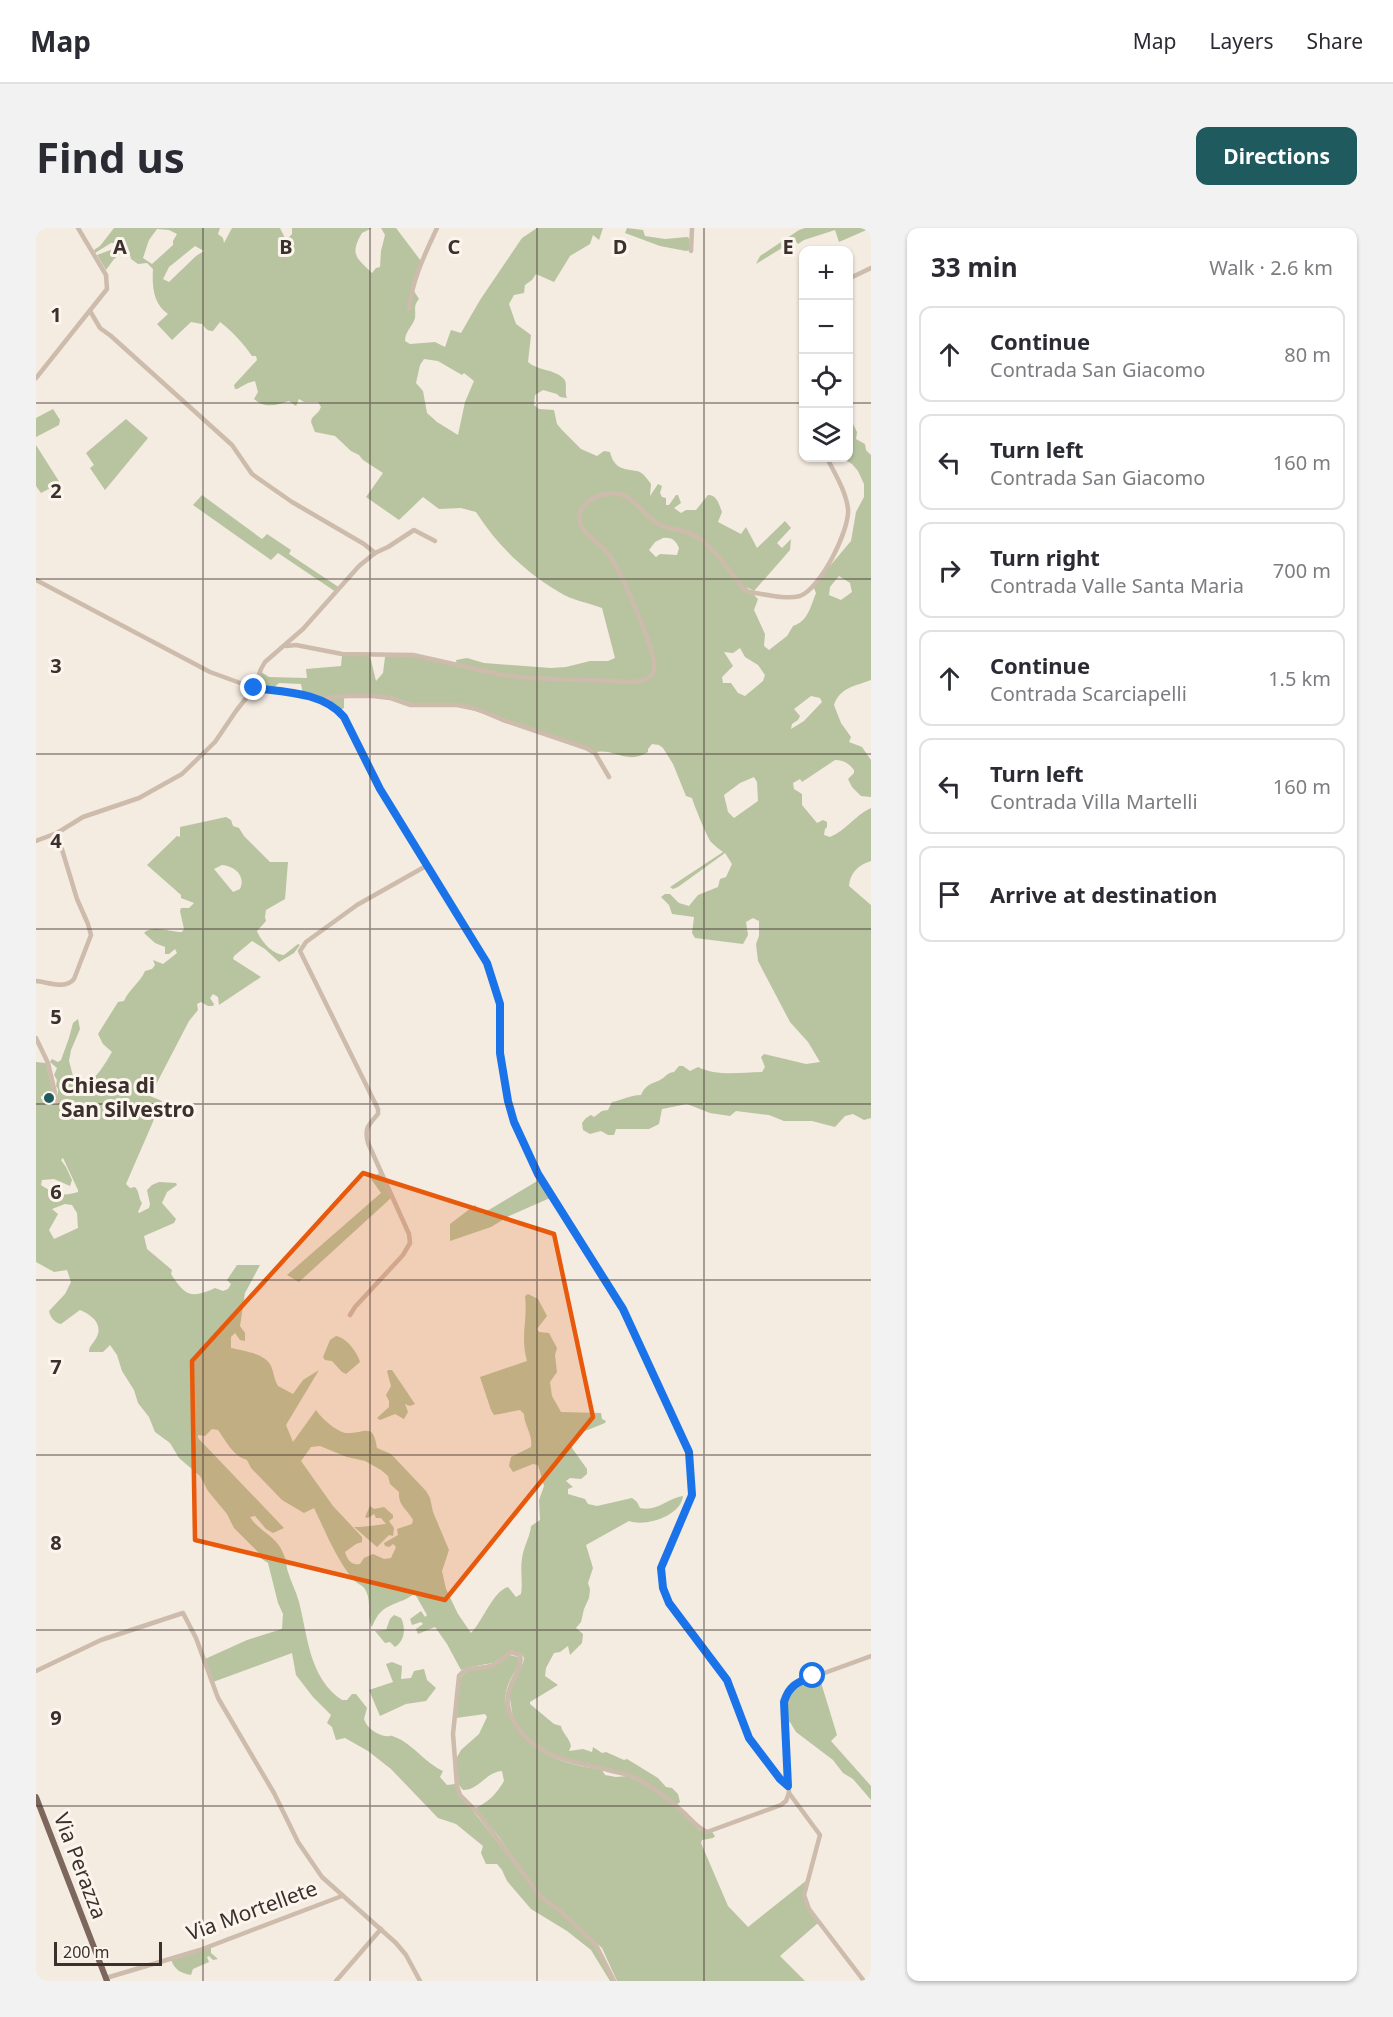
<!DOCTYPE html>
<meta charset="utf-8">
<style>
body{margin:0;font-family:"Noto Sans",sans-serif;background:#f2f2f3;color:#2b2b33}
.controls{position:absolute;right:18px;top:18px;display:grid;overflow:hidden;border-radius:12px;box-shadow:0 2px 4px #0004}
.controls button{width:54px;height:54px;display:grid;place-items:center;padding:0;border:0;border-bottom:2px solid #e1e1e2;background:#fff;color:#2b2b33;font:30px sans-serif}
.scale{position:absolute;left:18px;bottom:15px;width:108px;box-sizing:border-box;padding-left:6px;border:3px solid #3b302b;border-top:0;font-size:16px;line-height:21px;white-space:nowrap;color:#3b302b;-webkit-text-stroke:4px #fbf5ee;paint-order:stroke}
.stop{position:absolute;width:18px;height:18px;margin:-14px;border:4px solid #1a73e8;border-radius:50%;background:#fff}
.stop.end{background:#1a73e8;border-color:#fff;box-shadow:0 2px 6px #0008}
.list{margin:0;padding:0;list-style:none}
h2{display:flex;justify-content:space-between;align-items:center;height:78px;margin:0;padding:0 24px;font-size:26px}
h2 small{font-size:20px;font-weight:400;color:#7c7c81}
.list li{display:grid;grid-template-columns:39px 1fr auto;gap:18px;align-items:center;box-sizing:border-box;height:96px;margin:0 12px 12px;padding:0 12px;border:2px solid #e1e1e2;border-radius:12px}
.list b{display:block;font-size:22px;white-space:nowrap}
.list p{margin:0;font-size:20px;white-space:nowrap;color:#7c7c81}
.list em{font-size:20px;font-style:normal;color:#7c7c81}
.icon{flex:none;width:33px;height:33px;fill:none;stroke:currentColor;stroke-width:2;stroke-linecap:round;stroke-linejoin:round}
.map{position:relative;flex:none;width:835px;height:1753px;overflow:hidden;border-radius:12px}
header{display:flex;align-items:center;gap:36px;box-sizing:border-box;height:84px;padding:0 30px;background:#fff;border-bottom:2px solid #e1e1e2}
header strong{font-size:28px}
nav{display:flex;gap:33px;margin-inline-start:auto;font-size:21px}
.intro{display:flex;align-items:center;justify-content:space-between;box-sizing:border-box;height:144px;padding:0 36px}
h1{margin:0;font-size:42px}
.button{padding:15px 27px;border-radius:12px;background:#1f5a5e;color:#fff;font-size:21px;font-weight:700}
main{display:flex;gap:36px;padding:0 36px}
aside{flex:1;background:#fff;border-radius:12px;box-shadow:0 2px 4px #0004}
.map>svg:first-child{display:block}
</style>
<header>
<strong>Map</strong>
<nav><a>Map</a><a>Layers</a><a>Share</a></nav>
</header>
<div class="intro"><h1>Find us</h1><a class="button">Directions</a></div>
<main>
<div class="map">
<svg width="835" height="1753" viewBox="0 0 835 1753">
<rect width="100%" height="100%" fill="#f4ebe1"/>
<g fill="#b8c4a0" fill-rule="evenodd">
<path d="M78,0H184L182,6L187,10L188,15L196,0H244L250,12L256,6V0H336L326,5C313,27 321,30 336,45L340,40L344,39L345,23L349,7L345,0H360L385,33L378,63L383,71C377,78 380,81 379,90C377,98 369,103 369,113L374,116L399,114L409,119L415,102L425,105L444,72L486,10L501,0H567L563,12L557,7L554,16L534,28L518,54L500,46L496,52L489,57L488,65L478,67L473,76L480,96L495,107L492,134C502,143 519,141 528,151C532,156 528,163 531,170L524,169L521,166L507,162L499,167L498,177L503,181L518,182L521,196L526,202L545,221L561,228L568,223L574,224C578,241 588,241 601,243C607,244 612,252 615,256L614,268L622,256L626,258L624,265L626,269L630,270V277H633L640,267H642L645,275L638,280L645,285L650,282H660L672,267C681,267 683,276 686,284L682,294L705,306L710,299L721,320L749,293L755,300L741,315L746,320L755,311L754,322L718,363L710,359L722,371L718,382L729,406L728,418L733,422L751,408L757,398C772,393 774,380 780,365L777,358L815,313L820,284L828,269V256L822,243L816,236L806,230H812L813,188L821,204L820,211L829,216L830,222L835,227V452C820,458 804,459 798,477L805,495L815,509L813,514L826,519L835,532V569L825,568L816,559L812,551L818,545V542C813,535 807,532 799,532L766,554L764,551L757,555L758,561L766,566V577L781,595L787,592L791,594V599L789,601L788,607L794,609C811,602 819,587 835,580V633C822,637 814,645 813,658L835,677V890L828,892L817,886L809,888L799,899L776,893H748L733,887L700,883L694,888L674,885L651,876L626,881L623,896L613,901H580L578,907H572L565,903L554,906L547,902L546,895L550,890L555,887L558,889L566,883L572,882L576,874C586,872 595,867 605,867C609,857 615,856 624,852C630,849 630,845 638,844L643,838H647L654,843L662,839C682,849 705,844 726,844L729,839L725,829L728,826L770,836L784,834L772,814L754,794L722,733L720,716L723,708V693L717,690L710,694L712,707L707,716L659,710L656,705L658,689L636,686L633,677L625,669L629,666H634L643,675L653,678L662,667L682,659L684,651L690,649L696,636L689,625L642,659L637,661L634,659L687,624C683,621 679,618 675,614C671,609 658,577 656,570L650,568L637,536L627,520L623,517L616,516L612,521V524C591,537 579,521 561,524L418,476L402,475L380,477L354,468L308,467V480L304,482L267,466L265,456L243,455L236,461L225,459L223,456L225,444L233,449L271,450L270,441L305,438L306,428H334L340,453L347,445L349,429L352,428L380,429L421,437L420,432L431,430L448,435L515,440L530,439L554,433H572L579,430L566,380C553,375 535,372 523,364C489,344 461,317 440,284L425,280L403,281L387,269L363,292L330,269L347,245L327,232L323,227L315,223L299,208L279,204L275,194L276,190L283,183L285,179L282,174H268L263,171L260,178L253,173C241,177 229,181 218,171L222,164L219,153L212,155L201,161H199L198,157L221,132L220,128H216C207,115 197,104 184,94L177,103C170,103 170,100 166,96L155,94L136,112L121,96L132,86C117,76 116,58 117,41L111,35L102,36L95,31L93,23L91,21L78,31L70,42L61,27L80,20V15H75L59,25L58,22L64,18ZM121,1L133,2L141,6L137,13V17L116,36L107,30L113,12ZM159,18L168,23L160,28L133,54L127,51L133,39ZM388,131L402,133L426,147L428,145L438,153L429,174L422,207L401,194L391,185L387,163L380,155L384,137ZM627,310C635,309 640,312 643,320L641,327L624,326L620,329L613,322L619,314ZM803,348L814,355L816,364L805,372L793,367L794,359ZM704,420L709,429L722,437L729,447L727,453L709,468L702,465L695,455H687L686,449L697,438L688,424L697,425ZM775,468L784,470L786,474L768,493L755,501L756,496L762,492L764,488L758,481ZM718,549L721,554L722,573L698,590L692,584L688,567L704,555Z"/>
<path d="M591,0L607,2L609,8L629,11L651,9L653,10L654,22L650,23L624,18L589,5Z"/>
<path d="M769,0H835L803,14L799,2L768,12L762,16L759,12L720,36L724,28L763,2Z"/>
<path d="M17,181L24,192L23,197L0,209V190Z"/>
<path d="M90,191L112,210L69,262L54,240L58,237L50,225Z"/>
<path d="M0,217L24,255L5,265L0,258Z"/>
<path d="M166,267L226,311L231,306L255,322L253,326L304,360L300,364L242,325L235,332L157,277Z"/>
<path d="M190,589L195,592L197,598L203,600L208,608L234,634H252L249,671L230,682L229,689L230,693L221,703C224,712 237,727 248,727L262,716L264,717L258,725L243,734L229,721L216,713L198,728L197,731L225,749L183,777L182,769L177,766L174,770L178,776L177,778H172L165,774L161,776L162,782L153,793L114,868L126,873L90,956L94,960L99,959C104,964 102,970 106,975L102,984L103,985L113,980L114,976L111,962L116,957L123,954L140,955L141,957L131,964L126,975L140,991L138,995L108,1008L111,1021L136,1042L135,1046C149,1068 155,1071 179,1060L187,1063L192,1061L195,1056L191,1052L201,1037H224L209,1065L204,1098L209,1105V1113L204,1112L199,1105L195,1109V1120C207,1123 229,1125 235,1138C238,1145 238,1151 242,1158L257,1166L267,1152L283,1142L250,1197L257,1214L280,1182C285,1190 301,1204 310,1205C329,1206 337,1193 341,1220L355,1226L390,1263L394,1270L397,1284L413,1322L406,1343L410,1361L422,1386L435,1405C447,1393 457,1363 472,1359L480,1369L485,1366C487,1354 484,1343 486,1331C487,1319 494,1310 495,1298L504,1292L503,1272L508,1258L502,1237L497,1236L477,1244L473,1238L475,1229L495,1219C497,1206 488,1197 488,1186L484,1182L458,1187L455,1182L444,1149L491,1133C484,1108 492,1091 489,1068L492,1066L502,1071L511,1088L501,1101L503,1104L513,1105L521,1120L519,1127L521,1144L514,1154L516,1168L525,1184L565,1185L566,1191L570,1193L569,1195L544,1205L536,1215V1220L551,1241V1246L545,1251L534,1250L530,1253L537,1259L532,1261V1266L549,1271L552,1276L561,1278L596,1270L601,1274L604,1280C621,1284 632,1270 647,1268C645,1288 610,1299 593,1293L550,1317L557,1340L552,1355L554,1361L553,1370L548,1381L545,1394L540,1400L547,1406L546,1415L534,1427L532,1418L524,1424L518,1425L510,1440L509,1448L522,1457L494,1474V1476L518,1496L525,1498C526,1505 533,1509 535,1518L533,1523L547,1521L556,1524L557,1519L566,1525L570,1524L588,1532L591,1531L622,1550L630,1559L636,1560L642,1566L644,1574L640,1577L607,1552L523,1530L491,1510L477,1490L473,1465L487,1435L488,1430L485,1425L476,1423L457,1435L434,1439L425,1442L411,1416L399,1399L382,1406L380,1401L387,1396L385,1394L376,1397L374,1391L385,1383L389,1389L391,1387L379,1366C374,1368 370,1372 365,1373C348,1380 343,1382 336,1399C330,1388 336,1375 330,1363C327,1356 320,1356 316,1350C300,1330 289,1303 278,1280L268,1285L246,1272L215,1240L211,1232C197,1228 190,1213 182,1202L176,1201L169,1208L162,1207V1210L248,1300L237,1305L230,1301L219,1288L214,1289C225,1306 242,1307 249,1330C251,1334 250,1339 252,1344C255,1354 260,1363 263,1374C272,1409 273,1450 306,1472H311L316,1466H320L331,1480L328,1491C330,1499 341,1507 349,1508C357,1509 352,1506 359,1509C377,1516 388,1534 407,1543L404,1549L411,1557L419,1556L421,1562L504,1669L515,1676L560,1717L577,1753H574L555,1722L531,1703L495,1681L471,1653L466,1642L461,1636H450L445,1625L447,1618L420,1596L402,1590L355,1541L332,1523L309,1510L300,1512L296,1499L291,1495L295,1487L277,1469L260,1447L256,1425L177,1454L169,1431L211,1412L246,1401L247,1386L242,1375L232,1335L226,1331L222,1324L198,1300L191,1286L172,1263L164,1248L143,1230L134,1215L119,1204L113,1189L102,1175L98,1162L86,1143L81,1127L74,1117L67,1124H53C53,1118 56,1117 59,1112C69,1097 56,1087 44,1082L25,1096C19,1095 14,1089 13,1083L29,1066L35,1054L31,1042L18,1044L0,1034V834L10,835L18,869L5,868V871H8L7,874L10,876H22V861L20,858L21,852L18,847L21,840L14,834L16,831L22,834L25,832L33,810L37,795L42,791L44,801L35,822L33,833L37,848L48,851V857C61,850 69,836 76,824L67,816L62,806L82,774L88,773C93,761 104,755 109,743L116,741L119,737L117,732L127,736L141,725L139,721L133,726H129V719L119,715L108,705C116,696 134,704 146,704L148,701L144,683L145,680H153L158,675L145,670V667L111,637L141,608L144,609V599ZM186,637C199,638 210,648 204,661L197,664L178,641ZM27,930L42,962V964C26,969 19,966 5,957L6,952L18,951L34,958L36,952L30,939L25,932ZM29,976L36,977L41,985L42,1000L18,1011L13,1002L22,986L16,981ZM284,1218L311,1229L329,1233L345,1242L352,1248L354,1256L363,1264C362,1278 371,1281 377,1292L376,1296L361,1301L362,1307L348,1315L349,1318L353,1319L357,1316L360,1319L355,1330L348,1331L337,1326L328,1330L324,1336C315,1338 311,1331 309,1324L320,1316L326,1314V1309L297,1278L265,1233L275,1219Z"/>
<path d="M343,945L355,970L263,1054L251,1047L345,965L335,951Z"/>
<path d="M503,952L514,970L473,988L455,999L414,1013V996L439,977L446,986Z"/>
<path d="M300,1108C311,1110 321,1124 324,1134L310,1146L306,1144L296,1133L289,1132L287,1129L294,1112Z"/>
<path d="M353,1142H356L379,1176L374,1178L369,1176L372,1184L368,1191L359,1186L344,1192L341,1190L353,1179V1173L350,1167L355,1158L351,1143Z"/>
<path d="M334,1278L338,1281L348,1279L357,1287V1290L353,1293L358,1300L357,1308L353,1307L341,1319L318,1299C330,1299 339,1297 350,1296L345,1290H340L338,1286L332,1290L329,1289Z"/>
<path d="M358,1387L365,1390C370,1400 369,1413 359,1419L354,1414L349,1415L339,1403L350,1402L354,1391Z"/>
<path d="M474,1427L482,1429L483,1435C479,1444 471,1455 470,1465C468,1474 472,1484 476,1492C493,1527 530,1536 566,1542L569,1547L580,1549L592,1548L619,1563L647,1584L663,1602L676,1604L679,1608L677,1610L666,1612L665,1615L692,1678L712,1699L771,1652L768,1667L782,1695L744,1728L769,1753H581L566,1720L536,1692L504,1668L463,1609L439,1580C452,1575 461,1565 468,1553L466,1543C450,1544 443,1562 427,1562L423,1557L420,1531L425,1522L443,1506L451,1489L449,1486L420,1490L424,1451C432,1438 445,1443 456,1438C463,1435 468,1430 474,1427Z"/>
<path d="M356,1434L366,1438L365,1451L375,1450L378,1443L388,1441L391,1452L400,1460L390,1473L370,1476L344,1488L333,1462L357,1454L350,1436Z"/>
<path d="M783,1448L801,1507L795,1513L835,1558V1572L817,1551L807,1545L797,1532L760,1504L754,1494L751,1495C751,1462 753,1460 783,1448Z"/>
<path d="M175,1718V1725L182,1731L177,1732L173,1728L171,1729L173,1734L157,1741L155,1747C145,1745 138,1742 135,1731Z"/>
</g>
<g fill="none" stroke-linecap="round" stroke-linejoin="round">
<g stroke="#cdbbac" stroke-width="4.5">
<path d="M655,23L656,0"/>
<path d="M812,51L835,40"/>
<path d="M373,81C376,52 389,26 401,0"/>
<path d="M54,83L64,100L75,108L196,217L216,246L256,274L328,316L339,325"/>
<path d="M0,150L71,61L70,47L42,0"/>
<path d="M0,352L174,444L218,460L261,466L282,471L311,468H337L354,470L374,477H421L441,481L467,492L550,520L559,525L573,549"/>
<path d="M250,418L260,417L306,426L377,427L467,447L493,450L600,454C607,452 616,451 618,442C622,426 585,345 574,328C567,316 548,309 544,294C538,271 575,260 589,268C603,275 610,290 624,297C637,302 651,302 663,310C681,323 694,344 708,361L713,364C728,366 750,372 764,368C784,361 814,302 812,281C810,263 799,246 791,230"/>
<path d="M282,471L300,479L308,489L344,561L451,735L463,776L464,825L472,873L478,894L502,947L587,1081L653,1224L655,1267L625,1340L627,1360L633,1375L691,1452L713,1510L743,1551L752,1558"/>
<path d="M0,613L21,605L47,589L103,570L146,546L179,514L200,483L218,460L225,441L229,434L267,401L323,338L339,325L352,319L378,302L399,313"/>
<path d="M0,753C12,754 29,762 38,751L55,707L52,696L41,671L21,605"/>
<path d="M0,810L12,835L21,873"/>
<path d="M314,1087L319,1079L367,1027L374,1015L373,1006L332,915C328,901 332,897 342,886V881L264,723L270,714L321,677L390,638"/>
<path d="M0,1443L65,1412L147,1385L160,1410L182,1470L238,1565L262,1614L286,1649L360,1715L370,1727L384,1753"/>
<path d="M753,1565L784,1607L768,1667L773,1681L828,1753"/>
<path d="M70,1750L164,1722L306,1668"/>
<path d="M300,1753L345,1701"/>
<path d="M578,1753L560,1717L523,1682L505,1669L442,1585L424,1567L421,1558L417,1506L423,1448C432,1437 442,1442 455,1438C462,1436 469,1428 475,1424L484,1427C489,1445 460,1460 477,1492C498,1531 538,1533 576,1543C583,1545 591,1546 598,1549C615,1558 632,1570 647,1584C655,1591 660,1599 671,1604L745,1577L750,1573L753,1565L747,1484L751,1463L758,1456L835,1428"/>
</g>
<path stroke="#7d675c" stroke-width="6" d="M0,1569L71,1753"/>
</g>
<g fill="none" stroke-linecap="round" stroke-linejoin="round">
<path stroke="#1a73e8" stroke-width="8" d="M218,460C248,464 287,464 308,489L344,561L451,735L464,776V825L472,873L478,894L502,946L587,1081L653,1224L656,1267L625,1340L627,1360L633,1375L691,1452L713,1510L744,1551L752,1558L748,1474C753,1457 762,1454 777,1448"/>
</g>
<path fill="#e8590c" fill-opacity="0.2" stroke="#e8590c" stroke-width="4.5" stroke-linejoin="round" d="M327,945L518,1006L557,1189L409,1372L159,1312L156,1133Z"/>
<path fill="none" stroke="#3b302b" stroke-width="1.5" stroke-opacity="0.55" d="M167,0V1753M334,0V1753M501,0V1753M668,0V1753M0,175H768M812,175H835M0,351H835M0,526H835M0,701H835M0,876H835M0,1052H835M0,1227H835M0,1402H835M0,1578H835"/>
<circle fill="#1f5a5e" stroke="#fbf5ee" stroke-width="2" cx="13" cy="870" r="6"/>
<g text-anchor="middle" stroke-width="6" stroke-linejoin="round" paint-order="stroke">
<g font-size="21" font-weight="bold" fill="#3b302b" stroke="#fbf5ee" text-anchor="start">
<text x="25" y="865">Chiesa di<tspan x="25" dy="24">San Silvestro</tspan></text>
</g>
<g font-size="21" fill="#3b302b" stroke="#fbf5ee">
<text transform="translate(44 1638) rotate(69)" y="7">Via Perazza</text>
<text transform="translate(216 1683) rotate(-20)" y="7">Via Mortellete</text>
</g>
</g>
<g font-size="20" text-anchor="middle" font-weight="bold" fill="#3b302b" stroke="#fbf5ee" stroke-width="6" stroke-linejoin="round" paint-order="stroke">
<text x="84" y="26">A</text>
<text x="250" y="26">B</text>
<text x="418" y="26">C</text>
<text x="584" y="26">D</text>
<text x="752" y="26">E</text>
<text x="20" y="94">1</text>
<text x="20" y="270">2</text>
<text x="20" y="445">3</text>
<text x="20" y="620">4</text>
<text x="20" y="796">5</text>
<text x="20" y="971">6</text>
<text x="20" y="1146">7</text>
<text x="20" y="1322">8</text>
<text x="20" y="1497">9</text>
</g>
</svg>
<div class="controls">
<button>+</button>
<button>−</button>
<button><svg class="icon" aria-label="locate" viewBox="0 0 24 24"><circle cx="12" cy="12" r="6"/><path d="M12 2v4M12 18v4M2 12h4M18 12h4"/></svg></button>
<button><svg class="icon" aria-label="layers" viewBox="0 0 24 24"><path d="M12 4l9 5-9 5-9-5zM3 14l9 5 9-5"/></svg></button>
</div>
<div class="scale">200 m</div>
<div class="stop" style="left:777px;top:1448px"></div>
<div class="stop end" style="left:218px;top:460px"></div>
</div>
<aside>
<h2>33 min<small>Walk · 2.6 km</small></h2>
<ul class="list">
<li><svg class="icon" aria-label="ahead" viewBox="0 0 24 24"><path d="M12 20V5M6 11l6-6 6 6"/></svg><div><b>Continue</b><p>Contrada San Giacomo</p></div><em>80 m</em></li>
<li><svg class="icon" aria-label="left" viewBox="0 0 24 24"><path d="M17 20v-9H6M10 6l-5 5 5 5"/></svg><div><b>Turn left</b><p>Contrada San Giacomo</p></div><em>160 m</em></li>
<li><svg class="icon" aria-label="right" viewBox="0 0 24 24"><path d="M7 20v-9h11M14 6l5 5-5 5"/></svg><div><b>Turn right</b><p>Contrada Valle Santa Maria</p></div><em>700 m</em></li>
<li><svg class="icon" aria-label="ahead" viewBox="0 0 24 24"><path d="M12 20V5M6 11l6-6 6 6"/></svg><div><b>Continue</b><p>Contrada Scarciapelli</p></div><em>1.5 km</em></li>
<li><svg class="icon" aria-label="left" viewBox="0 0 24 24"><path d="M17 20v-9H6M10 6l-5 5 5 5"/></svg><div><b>Turn left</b><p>Contrada Villa Martelli</p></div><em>160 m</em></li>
<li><svg class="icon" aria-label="arrive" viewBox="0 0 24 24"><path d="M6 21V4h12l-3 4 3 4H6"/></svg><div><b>Arrive at destination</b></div></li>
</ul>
</aside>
</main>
